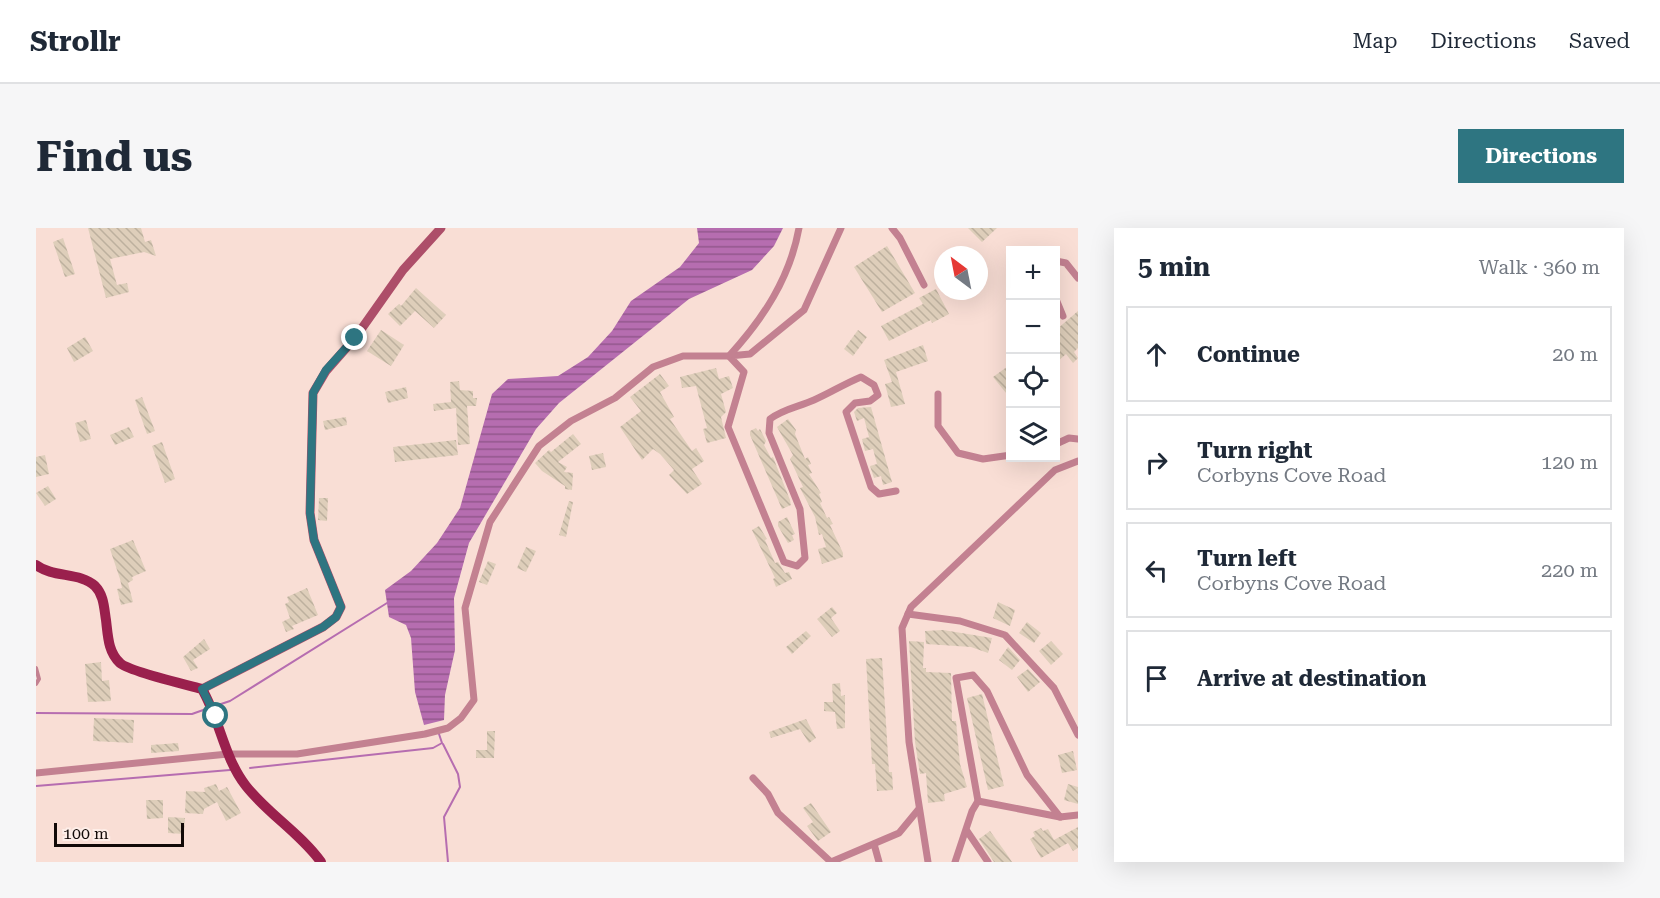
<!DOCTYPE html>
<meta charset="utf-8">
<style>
body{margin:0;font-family:"Roboto Serif",serif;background:#f6f6f7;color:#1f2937}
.controls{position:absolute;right:18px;top:18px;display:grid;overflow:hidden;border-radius:0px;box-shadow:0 6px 24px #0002}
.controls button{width:54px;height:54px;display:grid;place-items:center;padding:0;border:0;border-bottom:2px solid #e0e1e3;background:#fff;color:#1f2937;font:30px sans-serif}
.compass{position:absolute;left:898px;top:18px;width:54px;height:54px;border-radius:50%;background:#fff;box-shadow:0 6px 24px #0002;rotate:328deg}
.scale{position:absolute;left:18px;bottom:15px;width:130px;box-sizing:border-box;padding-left:6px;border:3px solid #120907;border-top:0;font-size:16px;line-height:21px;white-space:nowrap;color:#120907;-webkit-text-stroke:4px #feeee8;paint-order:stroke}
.stop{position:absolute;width:18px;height:18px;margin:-14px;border:4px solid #2e7581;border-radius:50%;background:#fff}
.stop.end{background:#2e7581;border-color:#fff;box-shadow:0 2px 6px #0008}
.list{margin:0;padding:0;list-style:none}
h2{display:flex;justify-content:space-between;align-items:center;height:78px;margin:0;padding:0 24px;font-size:26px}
h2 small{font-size:20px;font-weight:400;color:#747a83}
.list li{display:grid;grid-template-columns:39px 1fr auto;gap:18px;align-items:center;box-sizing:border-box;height:96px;margin:0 12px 12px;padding:0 12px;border:2px solid #e0e1e3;border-radius:0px}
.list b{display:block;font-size:22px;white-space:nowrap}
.list p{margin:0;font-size:20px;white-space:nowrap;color:#747a83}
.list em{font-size:20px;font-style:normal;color:#747a83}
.icon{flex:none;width:33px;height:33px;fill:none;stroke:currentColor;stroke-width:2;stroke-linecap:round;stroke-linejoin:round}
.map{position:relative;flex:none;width:1042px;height:634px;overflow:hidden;border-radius:0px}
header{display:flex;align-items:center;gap:36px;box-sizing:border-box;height:84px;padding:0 30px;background:#fff;border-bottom:2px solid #e0e1e3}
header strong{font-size:28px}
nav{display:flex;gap:33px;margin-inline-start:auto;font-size:21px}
.intro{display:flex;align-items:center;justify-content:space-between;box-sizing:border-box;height:144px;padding:0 36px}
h1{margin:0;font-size:42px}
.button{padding:15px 27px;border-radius:0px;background:#2e7581;color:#fff;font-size:21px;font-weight:700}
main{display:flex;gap:36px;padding:0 36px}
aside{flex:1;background:#fff;border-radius:0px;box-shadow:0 6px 24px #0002}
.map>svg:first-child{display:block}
</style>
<header>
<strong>Strollr</strong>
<nav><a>Map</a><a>Directions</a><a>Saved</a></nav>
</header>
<div class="intro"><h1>Find us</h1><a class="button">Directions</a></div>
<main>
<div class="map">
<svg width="1042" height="634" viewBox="0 0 1042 634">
<defs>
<pattern id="water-rules" width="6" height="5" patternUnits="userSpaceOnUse" patternTransform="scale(1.5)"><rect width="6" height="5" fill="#b66db0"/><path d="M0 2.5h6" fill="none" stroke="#93588d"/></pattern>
<pattern id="building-back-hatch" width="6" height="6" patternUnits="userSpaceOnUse" patternTransform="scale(1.5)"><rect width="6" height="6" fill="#deceba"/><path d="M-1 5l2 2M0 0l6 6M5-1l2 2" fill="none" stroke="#bdb09e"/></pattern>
</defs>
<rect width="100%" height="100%" fill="#f9ded5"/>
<path fill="url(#water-rules)" d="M661,0H747L738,18L716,42L653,71L523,175L500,201L433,315L418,370L419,422L409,467L408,492L388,497L379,464L375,410L370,397L353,389L349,362L375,343L401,315L424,280L456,166L472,151L522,148L552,129L576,103L595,73L644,39L663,15Z"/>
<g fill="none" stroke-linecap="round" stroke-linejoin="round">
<g stroke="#b66db0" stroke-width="2">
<path d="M179,478L194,473L351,375"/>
<path d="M0,485L156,486L170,481"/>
<path d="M407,516L422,546L424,559L408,589L412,634"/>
<path d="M214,540L397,520L406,515L403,506"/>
<path d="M0,558L194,542"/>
</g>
</g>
<g fill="url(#building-back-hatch)">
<path d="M52,0H105L109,14L115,12L120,28L108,24L74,31L81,57L91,55L93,64L70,70Z"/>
<path d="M932,0H961L946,14Z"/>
<path d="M27,10L39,46L29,49L17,14Z"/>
<path d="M851,18L879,65L846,84L818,39Z"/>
<path d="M380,60L410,87L398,100L379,83L364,98L352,86L363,76L365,78Z"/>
<path d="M900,61L913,86L896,95L895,92L853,113L845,98L887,76L883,70Z"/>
<path d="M1042,83V120L1038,124L1042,130L1037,135L1030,126L1020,135V102Z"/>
<path d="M345,102L368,117L355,138L331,123Z"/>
<path d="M822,102L831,109L817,128L808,121Z"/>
<path d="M49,109L57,123L38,134L31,120Z"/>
<path d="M887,117L892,133L860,144L869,176L855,179L849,156L856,154L848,132Z"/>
<path d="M975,136V171L957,149Z"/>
<path d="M680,140L683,151L693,148L697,160L685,166L690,184L685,189L690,210L671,215L667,201L671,200L660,158L646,160L644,149Z"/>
<path d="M624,146L633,158L624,164L638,189L634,191L656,223L660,220L668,233L656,241L666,256L651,266L633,247L638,242L624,226L617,221L606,232L584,199L605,183L594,169Z"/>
<path d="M423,153L424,162L437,163V170H441L440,178H431L434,216L422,217L420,180L398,183L397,176L415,174L414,154Z"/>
<path d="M370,159L372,170L352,175L349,164Z"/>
<path d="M106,169L119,203L111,206L99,172Z"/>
<path d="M835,179L856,254L847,257L845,248L838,250L834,238L841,236L837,221L829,223L826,211L833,209L828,190L821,193L818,184L822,180Z"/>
<path d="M310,189L311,197L289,202L287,193Z"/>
<path d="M752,191L760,202L759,206L769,231L772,229L775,236L772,237L776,245L773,246L785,265L783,266L786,274L784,275L791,290L793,289L797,296L794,297L807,325V329L786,336L782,321L790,319L786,306L783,307L779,289L764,260L767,259L754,231L757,227L741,199Z"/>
<path d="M50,192L55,211L44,214L39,195Z"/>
<path d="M93,199L98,209L79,217L74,207Z"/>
<path d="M720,200L722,203L724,201L730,213L728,217L735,230L737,229L754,272L755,277L746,281L714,207V203Z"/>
<path d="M537,206L545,216L522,234L531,239L528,244L537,245L536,262L529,261V258L506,243L499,235L513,222L515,224Z"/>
<path d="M420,212L422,227L359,234L357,219Z"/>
<path d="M126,214L139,251L129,255L116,218Z"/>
<path d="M567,225L570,239L556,242L553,228Z"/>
<path d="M9,227L13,246L0,249V229Z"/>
<path d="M12,258L20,271L9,278L0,265Z"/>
<path d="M283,270H292L291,293L282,292Z"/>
<path d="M533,273L537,274L530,309L523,307Z"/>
<path d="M751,289L759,306L756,307L758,312L752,315L742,298V294Z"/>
<path d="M723,298L731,311L729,312L739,335L742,334L749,345L753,344L756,351L740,359L737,351L739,350L716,302Z"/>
<path d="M97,312L110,343L96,349L97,352L92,355L97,374L85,377L81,361L86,360L84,351L74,321Z"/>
<path d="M490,319L500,323L490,344L481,340Z"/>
<path d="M452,333L460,336L451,357L443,354Z"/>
<path d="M271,360L282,387L256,398L258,401L250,404L246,394L254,390L249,376L253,374L251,369Z"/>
<path d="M962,374L979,382L974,398L957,390Z"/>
<path d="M796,379L801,385L795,390L804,403L796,409L781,391Z"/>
<path d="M991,394L1005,405L998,415L983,405Z"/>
<path d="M907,402L956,410L952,425L935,419L890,416L889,403Z"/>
<path d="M770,403L775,408L756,426L750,419Z"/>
<path d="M168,411L174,421L157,432L162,440L155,443L147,429Z"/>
<path d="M873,413L888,414L887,440H890V444L915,445L916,493H920L924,536L931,559L908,566L909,573L892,575L890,545L884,546L879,514Z"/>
<path d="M1015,413L1027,426L1015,437L1003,423Z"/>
<path d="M972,419L984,432L976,442L963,432Z"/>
<path d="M846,430L853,544H856L857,562L841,563L839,536H836L830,431Z"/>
<path d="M65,434L66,453L73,452L75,473L52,474L49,436Z"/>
<path d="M992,441L1004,454L992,464L981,449Z"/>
<path d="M804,455L805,468L809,467V500L801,501L799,484L788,483V474H797L796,456Z"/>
<path d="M946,466L968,558L952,562L931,470Z"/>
<path d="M58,490L98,492L97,515L57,513Z"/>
<path d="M770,491L780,510L773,515L764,501L735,510L733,504Z"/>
<path d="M451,503H459L458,530H440V522H451Z"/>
<path d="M142,515L143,523L115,525V517Z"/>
<path d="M1037,523L1041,542L1026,545L1022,527Z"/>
<path d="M180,556L183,563L191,559L205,585L190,593L181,574L168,581L167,586L149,585L150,563L169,564L168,560Z"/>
<path d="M1032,556L1042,559V576L1028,572Z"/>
<path d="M110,572H127V590L111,591Z"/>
<path d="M775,575L795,604L782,613L771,598L777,594L767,580Z"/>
<path d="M132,589L149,590L148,606L132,605Z"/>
<path d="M1042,599V620L1037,623L1032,615L1005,630L994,611L999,608L997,604L1005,600L1007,603L1012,601L1018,612Z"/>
<path d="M954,603L970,625L976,634H958L943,611Z"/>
</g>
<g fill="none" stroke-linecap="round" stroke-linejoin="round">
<path stroke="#c38191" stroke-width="4" d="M0,440L3,451L0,456"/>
<g stroke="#c38191" stroke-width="7">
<path d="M805,0L768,82L714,126L693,128L708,144L692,199L748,334L761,338L769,330L764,281L733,205L734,191C747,181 762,179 778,172C794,165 808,156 825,149L838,157L842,167L834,173L819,175L810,184L835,259L843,266L860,263"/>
<path d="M856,0L864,10L888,57"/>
<path d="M1020,33L1030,35L1042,50"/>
<path d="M1020,71L1027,88"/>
<path d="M902,166V198L922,225L947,231L975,227"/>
<path d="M1020,216L1033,210L1042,211"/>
<path d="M872,386L924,393L969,407L1018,460L1042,507"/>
<path d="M0,545L192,526H261L389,506L412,500L425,490L438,472L429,380L454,294L503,218L535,193L579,170L617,139L647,128H693C727,91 754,50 763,0"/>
<path d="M717,550L732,566L742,585L795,634L863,605L882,582"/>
<path d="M942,573L1024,589"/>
<path d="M931,603L952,634"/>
<path d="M838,616L843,634"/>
<path d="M892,634L873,514L866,400L875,379L1019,242L1042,233"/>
<path d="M919,634L936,583L942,573L920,450L937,447L951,463L991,547L1024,589L1042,587"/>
</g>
<path stroke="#ad4e69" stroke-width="9" d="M166,461L287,399L300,389L305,379L278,312L274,285L277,165L290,143L319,110L367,42L405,0"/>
<path stroke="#9a204d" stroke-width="10" d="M0,337C17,350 44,344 59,358C68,367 68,380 70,392C72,408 72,424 84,435C92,443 151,457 166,461C184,492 188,530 210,558C232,586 264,605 285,634"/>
</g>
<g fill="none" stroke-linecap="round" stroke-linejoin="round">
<path stroke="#2e7581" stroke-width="8" d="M180,488L166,461L287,399L300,389L305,379L278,312L274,285L277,165L290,142L319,110"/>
</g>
</svg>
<div class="controls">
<button>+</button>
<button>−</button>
<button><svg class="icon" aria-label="locate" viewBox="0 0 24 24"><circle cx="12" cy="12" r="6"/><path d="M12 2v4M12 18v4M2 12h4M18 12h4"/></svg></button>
<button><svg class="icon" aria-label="layers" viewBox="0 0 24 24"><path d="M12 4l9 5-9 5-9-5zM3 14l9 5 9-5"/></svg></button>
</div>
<svg class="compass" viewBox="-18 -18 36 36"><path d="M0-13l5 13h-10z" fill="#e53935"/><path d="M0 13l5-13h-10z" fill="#747a83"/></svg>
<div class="scale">100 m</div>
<div class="stop" style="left:180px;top:488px"></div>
<div class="stop end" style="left:319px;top:110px"></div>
</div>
<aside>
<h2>5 min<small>Walk · 360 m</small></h2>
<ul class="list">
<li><svg class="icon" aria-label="ahead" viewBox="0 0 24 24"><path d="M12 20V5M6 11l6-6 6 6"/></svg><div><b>Continue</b></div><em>20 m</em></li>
<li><svg class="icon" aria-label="right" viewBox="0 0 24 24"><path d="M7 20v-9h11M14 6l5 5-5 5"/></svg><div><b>Turn right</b><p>Corbyns Cove Road</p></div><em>120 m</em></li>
<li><svg class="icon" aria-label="left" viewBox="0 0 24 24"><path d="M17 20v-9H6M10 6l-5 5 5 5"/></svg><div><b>Turn left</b><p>Corbyns Cove Road</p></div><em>220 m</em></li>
<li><svg class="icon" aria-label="arrive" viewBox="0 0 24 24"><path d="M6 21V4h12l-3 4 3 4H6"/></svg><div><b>Arrive at destination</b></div></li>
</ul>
</aside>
</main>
